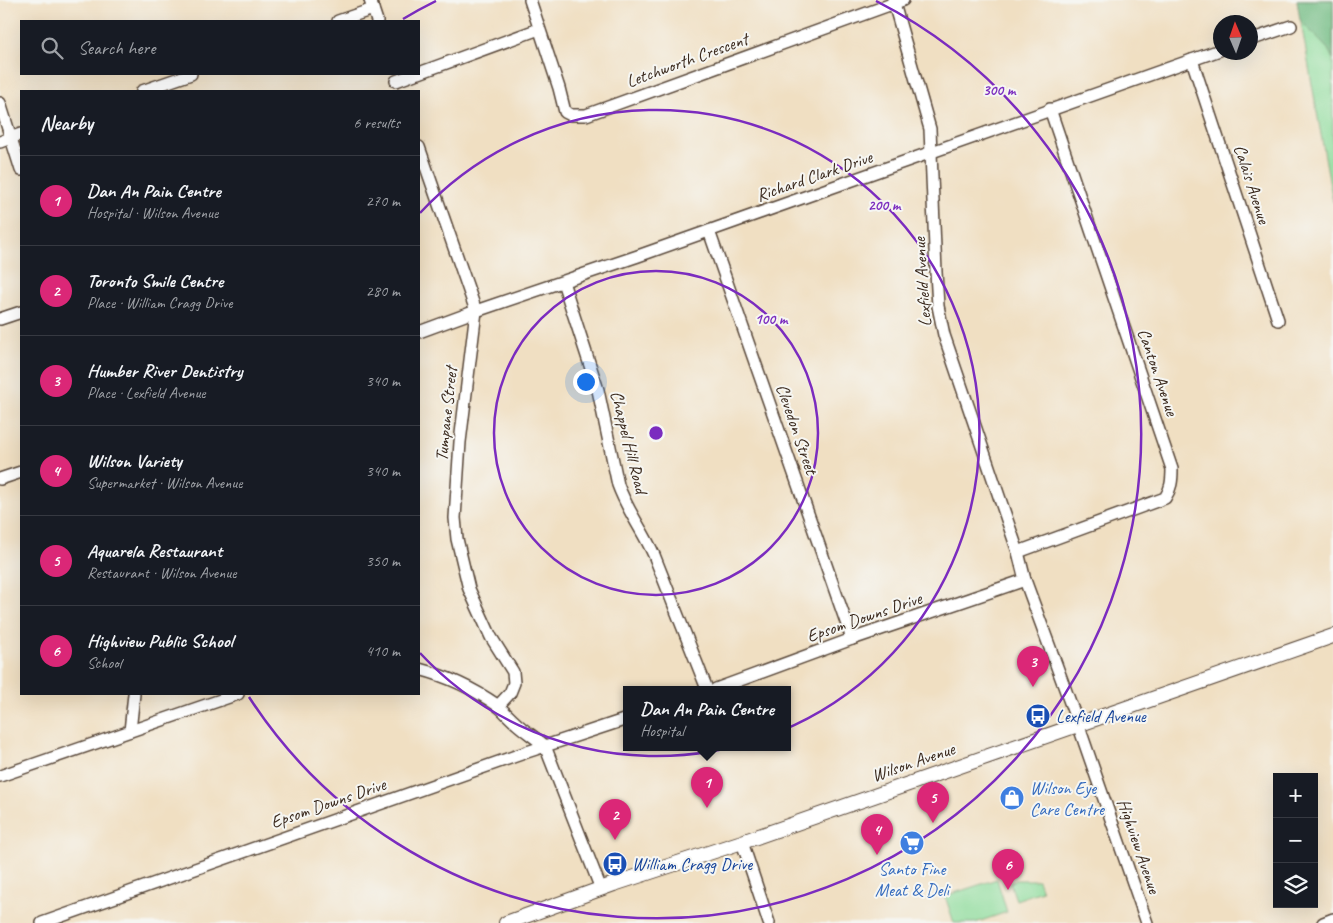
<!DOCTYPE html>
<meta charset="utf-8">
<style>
body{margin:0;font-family:Caveat,sans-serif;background:#242831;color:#f1f3f6}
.controls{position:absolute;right:15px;bottom:15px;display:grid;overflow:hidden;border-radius:0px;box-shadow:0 5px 20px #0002}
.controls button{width:45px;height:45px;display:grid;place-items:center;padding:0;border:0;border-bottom:1px solid #363941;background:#171b24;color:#f1f3f6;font:25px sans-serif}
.compass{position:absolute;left:1213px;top:15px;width:45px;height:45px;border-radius:50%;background:#171b24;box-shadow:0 5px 20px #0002;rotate:358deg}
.you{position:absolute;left:585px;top:381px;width:18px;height:18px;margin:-12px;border:4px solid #fff;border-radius:50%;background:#1a73e8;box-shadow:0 0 0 8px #1a73e833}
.badge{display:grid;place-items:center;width:32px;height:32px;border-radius:50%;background:#db2777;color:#fff;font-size:16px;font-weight:700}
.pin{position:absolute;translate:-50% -41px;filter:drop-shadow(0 1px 2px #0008)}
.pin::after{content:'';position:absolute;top:26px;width:18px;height:15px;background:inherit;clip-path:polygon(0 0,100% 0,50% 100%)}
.popup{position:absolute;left:623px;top:686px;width:168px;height:65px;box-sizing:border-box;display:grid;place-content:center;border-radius:0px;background:#171b24;filter:drop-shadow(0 1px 4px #0005);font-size:16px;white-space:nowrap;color:#9ea1a6}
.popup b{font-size:19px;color:#f1f3f6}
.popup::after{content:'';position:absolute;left:50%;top:100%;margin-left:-10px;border:10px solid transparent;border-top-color:#171b24}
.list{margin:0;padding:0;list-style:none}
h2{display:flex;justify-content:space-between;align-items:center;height:65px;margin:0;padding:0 20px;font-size:21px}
h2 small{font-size:16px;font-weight:400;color:#9ea1a6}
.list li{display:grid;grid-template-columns:32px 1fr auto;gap:15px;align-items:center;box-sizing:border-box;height:90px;padding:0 20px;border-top:1px solid #363941}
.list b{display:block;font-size:19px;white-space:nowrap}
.list p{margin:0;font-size:16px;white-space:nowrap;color:#9ea1a6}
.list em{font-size:16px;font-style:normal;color:#9ea1a6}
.icon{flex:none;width:28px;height:28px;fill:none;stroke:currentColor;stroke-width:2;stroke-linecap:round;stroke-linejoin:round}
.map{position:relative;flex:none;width:1333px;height:923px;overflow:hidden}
.search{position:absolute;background:#171b24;box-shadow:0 5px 20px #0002;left:20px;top:20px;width:400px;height:55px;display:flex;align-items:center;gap:12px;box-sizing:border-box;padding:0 18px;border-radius:0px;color:#9ea1a6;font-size:19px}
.panel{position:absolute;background:#171b24;box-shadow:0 5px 20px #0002;left:20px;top:90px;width:400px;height:605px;border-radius:0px}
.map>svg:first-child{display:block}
</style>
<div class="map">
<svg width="1333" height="923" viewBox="0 0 1333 923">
<rect width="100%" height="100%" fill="#f6f6f2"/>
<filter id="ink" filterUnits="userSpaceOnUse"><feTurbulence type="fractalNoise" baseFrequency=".02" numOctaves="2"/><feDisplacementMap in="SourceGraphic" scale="10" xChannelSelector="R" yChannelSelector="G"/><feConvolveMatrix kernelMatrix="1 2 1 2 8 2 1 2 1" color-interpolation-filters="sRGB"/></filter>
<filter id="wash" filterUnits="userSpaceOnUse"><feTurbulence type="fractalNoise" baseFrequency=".0096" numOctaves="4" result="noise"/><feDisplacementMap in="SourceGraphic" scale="20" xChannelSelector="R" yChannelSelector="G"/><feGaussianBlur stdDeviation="1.12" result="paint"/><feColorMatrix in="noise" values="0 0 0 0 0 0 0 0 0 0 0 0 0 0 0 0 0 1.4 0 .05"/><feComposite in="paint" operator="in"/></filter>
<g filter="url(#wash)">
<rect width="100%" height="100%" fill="#f0dfc2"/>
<g fill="#8edc9b" stroke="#64835c">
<path d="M1297,0H1333V202Z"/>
<path d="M997,879L1007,912L975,923H954L945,896Z"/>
<path d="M1016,880H1038L1042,891L1016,900L1010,883Z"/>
</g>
<path fill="#72bc83" stroke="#567350" d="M1297,0H1333V59L1328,49L1300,20Z"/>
</g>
<g filter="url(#ink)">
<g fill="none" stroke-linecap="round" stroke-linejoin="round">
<defs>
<g id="minor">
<path d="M370,0L377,21"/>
<path d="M530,0L559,88L565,112L571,115H586L903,0"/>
<path d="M893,0L930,129L936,272L938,306L944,335L1018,552L1025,580L1078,724L1147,923"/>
<path d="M338,21L373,9"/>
<path d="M1250,40L1291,26"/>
<path d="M1192,60L1278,320"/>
<path d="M419,73L539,29"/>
<path d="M396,81L415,74"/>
<path d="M142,91L191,74"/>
<path d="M0,103L21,170"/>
<path d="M0,142L21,134"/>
<path d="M419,147L476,311L460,442L455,518L457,539L469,589L491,637L513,672L514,683L510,693L498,706"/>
<path d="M709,231L852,639"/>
<path d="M563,282L598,390L618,485C627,510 643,531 654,555L707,689"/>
<path d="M0,319L21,312"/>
<path d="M419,332L476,311L638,256L1220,50"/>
<path d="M0,479L21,472"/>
<path d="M1018,552L1165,498C1171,489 1172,481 1172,469L1050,109"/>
<path d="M419,669C446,676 474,689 497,705C504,711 510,718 517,724C526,732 536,738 545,746L601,889"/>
<path d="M716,689L852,639L1025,580"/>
<path d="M130,731L134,694"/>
<path d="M0,776L238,694"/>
<path d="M742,842L769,923"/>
<path d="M42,923L527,752L627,719"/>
<path d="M1323,923L1333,919"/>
</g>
<path id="major" d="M506,923L614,884L742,842L1333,636"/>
</defs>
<use href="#minor" stroke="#564537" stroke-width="14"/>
<use href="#major" stroke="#564537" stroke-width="16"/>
<use href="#minor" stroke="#fff" stroke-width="11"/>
<use href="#major" stroke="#fff" stroke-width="14"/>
</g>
</g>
<g fill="none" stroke="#7b2cbf" stroke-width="2.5">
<circle cx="656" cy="433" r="162"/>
<path d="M420 213A323 323 0 1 1 420 653"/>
<path d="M403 19A485 485 0 0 1 436 1M876 1A485 485 0 1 1 249 697"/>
</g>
<defs>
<symbol id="bus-disc" viewBox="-11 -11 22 22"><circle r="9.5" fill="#1a4fb4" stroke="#f6f6f2"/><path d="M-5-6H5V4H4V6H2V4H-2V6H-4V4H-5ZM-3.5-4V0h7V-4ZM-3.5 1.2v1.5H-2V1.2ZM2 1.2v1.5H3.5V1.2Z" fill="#fff"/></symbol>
<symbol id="shop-disc" viewBox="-11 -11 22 22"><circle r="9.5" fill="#3f7fe0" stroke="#f6f6f2"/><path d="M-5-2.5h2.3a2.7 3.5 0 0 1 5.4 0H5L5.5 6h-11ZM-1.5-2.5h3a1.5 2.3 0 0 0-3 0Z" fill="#fff"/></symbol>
<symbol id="supermarket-disc" viewBox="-11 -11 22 22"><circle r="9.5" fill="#3f7fe0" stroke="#f6f6f2"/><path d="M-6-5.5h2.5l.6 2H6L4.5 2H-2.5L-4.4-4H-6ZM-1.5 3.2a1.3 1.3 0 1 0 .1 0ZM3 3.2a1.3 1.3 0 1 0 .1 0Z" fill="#fff"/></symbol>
</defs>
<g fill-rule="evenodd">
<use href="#bus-disc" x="1024" y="702" width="28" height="28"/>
<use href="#shop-disc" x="998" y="784" width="28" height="28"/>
<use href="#supermarket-disc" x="898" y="829" width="28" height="28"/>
<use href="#bus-disc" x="601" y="850" width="28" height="28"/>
</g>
<g text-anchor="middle" stroke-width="4" stroke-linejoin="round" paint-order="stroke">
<g font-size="18" fill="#3b2a1e" stroke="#f6f6f2">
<text transform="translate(687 60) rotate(-20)" y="6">Letchworth Crescent</text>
<text transform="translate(814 176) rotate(-19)" y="6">Richard Clark Drive</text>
<text transform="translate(1252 184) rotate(72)" y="6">Calais Avenue</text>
<text transform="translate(922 282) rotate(-94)" y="6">Lexfield Avenue</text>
<text transform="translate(1158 372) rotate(71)" y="6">Canton Avenue</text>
<text transform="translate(446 414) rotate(-84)" y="6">Tumpane Street</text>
<text transform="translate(797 429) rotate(71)" y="6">Clevedon Street</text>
<text transform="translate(629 442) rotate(76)" y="6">Chappel Hill Road</text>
<text transform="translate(864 617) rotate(-19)" y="6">Epsom Downs Drive</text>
<text transform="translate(913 762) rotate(-19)" y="6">Wilson Avenue</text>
<text transform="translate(328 803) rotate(-19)" y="6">Epsom Downs Drive</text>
<text transform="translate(1139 846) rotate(71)" y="6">Highview Avenue</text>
</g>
<g font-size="18" fill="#164399" stroke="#f6f6f2" text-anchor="start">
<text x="1056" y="722">Lexfield Avenue</text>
<text x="632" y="870">William Cragg Drive</text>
</g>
<g font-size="18" fill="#366cbe" stroke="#f6f6f2" text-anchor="start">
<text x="1030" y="794">Wilson Eye<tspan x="1030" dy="21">Care Centre</tspan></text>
<text x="912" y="875" text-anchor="middle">Santo Fine<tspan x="912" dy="21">Meat &amp; Deli</tspan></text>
</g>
</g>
<circle cx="656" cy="433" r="8" fill="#7b2cbf" stroke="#f6f6f2" stroke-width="2.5"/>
<g font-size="15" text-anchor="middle" font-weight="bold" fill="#7b2cbf" stroke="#f6f6f2" stroke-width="4" stroke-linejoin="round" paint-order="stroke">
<text x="999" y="95">300 m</text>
<text x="884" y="210">200 m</text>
<text x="771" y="324">100 m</text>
</g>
</svg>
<div class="controls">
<button>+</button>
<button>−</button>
<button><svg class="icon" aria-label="layers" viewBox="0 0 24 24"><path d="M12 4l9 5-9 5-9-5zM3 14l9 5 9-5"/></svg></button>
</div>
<svg class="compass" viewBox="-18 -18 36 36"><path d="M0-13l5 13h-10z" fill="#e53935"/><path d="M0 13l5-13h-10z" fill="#9ea1a6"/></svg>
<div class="you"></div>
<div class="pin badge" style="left:707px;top:808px">1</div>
<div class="popup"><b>Dan An Pain Centre</b>Hospital</div>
<div class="pin badge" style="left:615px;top:840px">2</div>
<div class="pin badge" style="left:1033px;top:687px">3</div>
<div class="pin badge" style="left:877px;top:855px">4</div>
<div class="pin badge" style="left:933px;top:823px">5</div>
<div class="pin badge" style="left:1008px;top:890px">6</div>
<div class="search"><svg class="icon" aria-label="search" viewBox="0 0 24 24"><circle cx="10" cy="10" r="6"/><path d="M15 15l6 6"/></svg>Search here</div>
<section class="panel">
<h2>Nearby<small>6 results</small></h2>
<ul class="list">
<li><span class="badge">1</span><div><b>Dan An Pain Centre</b><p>Hospital · Wilson Avenue</p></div><em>270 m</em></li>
<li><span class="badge">2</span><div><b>Toronto Smile Centre</b><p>Place · William Cragg Drive</p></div><em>280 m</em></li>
<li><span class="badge">3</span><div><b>Humber River Dentistry</b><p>Place · Lexfield Avenue</p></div><em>340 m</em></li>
<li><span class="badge">4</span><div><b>Wilson Variety</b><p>Supermarket · Wilson Avenue</p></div><em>340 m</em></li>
<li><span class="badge">5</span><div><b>Aquarela Restaurant</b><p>Restaurant · Wilson Avenue</p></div><em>350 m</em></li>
<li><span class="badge">6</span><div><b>Highview Public School</b><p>School</p></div><em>410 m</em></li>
</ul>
</section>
</div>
